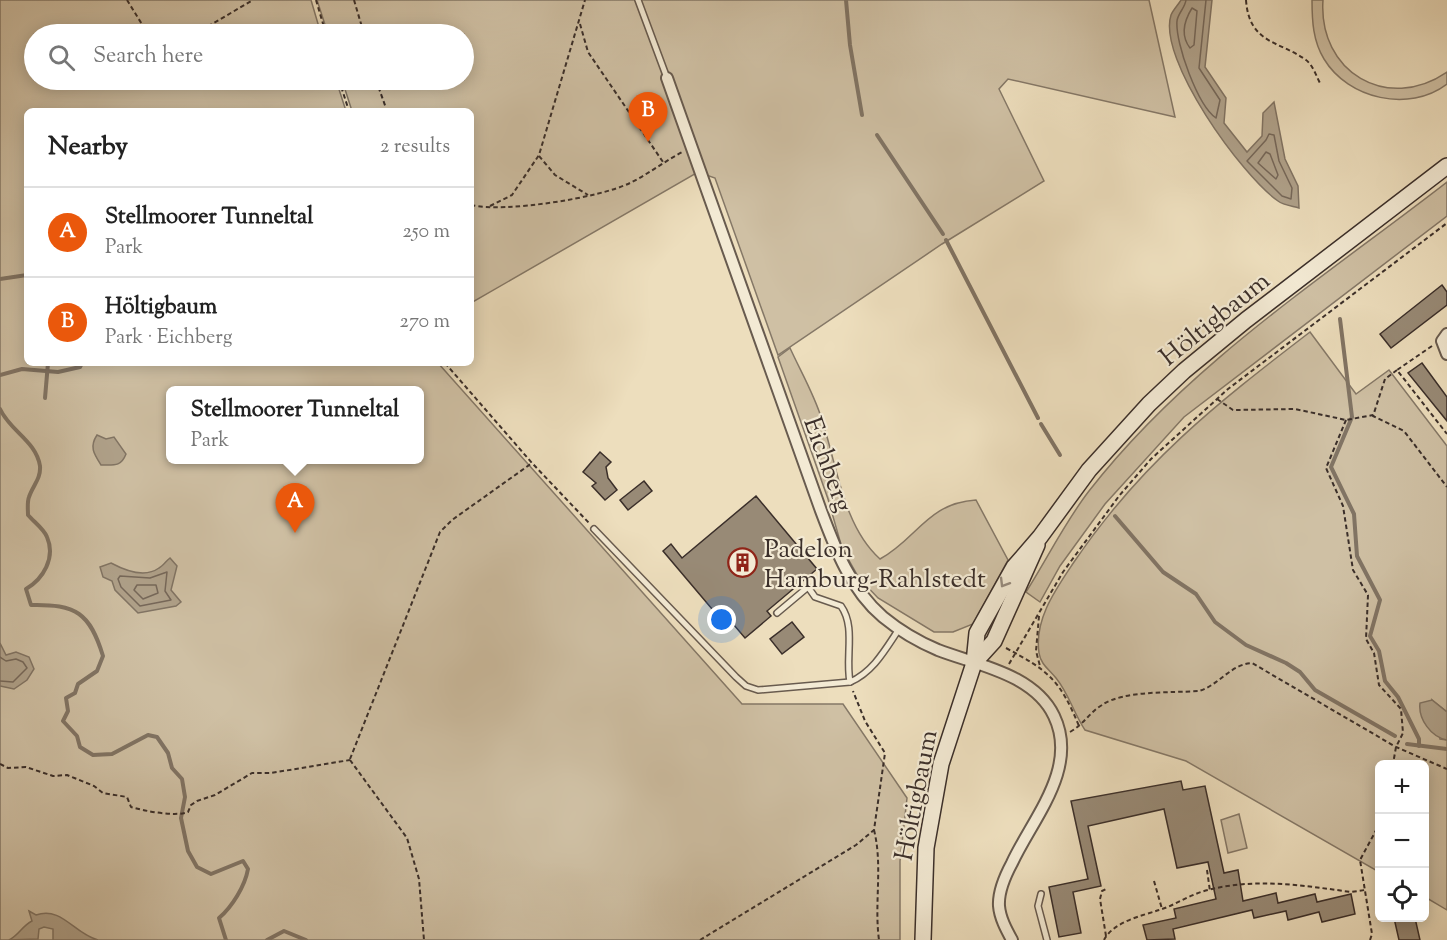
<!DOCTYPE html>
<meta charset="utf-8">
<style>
body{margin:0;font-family:"Sorts Mill Goudy",serif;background:#f2f2f2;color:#222}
.controls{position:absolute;right:18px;bottom:18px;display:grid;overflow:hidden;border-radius:9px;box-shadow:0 3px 15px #0003}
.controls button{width:54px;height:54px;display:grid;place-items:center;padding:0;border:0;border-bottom:2px solid #e0e0e0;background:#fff;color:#222;font:30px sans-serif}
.you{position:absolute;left:722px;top:620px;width:21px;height:21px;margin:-15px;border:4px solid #fff;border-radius:50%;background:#1a73e8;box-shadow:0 0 0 9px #1a73e833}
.badge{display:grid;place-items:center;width:39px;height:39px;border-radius:50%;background:#ea580c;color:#fff;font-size:20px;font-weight:700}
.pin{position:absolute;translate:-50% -50px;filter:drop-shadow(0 2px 3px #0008)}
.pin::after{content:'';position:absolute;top:32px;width:21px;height:18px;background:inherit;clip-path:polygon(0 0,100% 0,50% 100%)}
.popup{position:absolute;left:166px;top:386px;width:258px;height:78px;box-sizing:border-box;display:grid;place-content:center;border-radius:9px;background:#fff;filter:drop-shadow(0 2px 4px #0005);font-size:20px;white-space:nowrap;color:#767676}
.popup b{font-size:22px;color:#222}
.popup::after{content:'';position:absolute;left:50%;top:100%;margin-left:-12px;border:12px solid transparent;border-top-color:#fff}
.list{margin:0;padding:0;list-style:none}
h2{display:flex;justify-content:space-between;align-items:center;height:78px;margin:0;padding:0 24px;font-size:26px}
h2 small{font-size:20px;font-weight:400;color:#767676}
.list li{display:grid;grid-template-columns:39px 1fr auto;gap:18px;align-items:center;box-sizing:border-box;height:90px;padding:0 24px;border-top:2px solid #e0e0e0}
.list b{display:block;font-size:22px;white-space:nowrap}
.list p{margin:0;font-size:20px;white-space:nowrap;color:#767676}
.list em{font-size:20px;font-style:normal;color:#767676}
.icon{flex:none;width:33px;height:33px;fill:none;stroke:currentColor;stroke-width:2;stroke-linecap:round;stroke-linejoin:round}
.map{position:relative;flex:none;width:1447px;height:940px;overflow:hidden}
.search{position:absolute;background:#fff;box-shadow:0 3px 15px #0003;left:24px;top:24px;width:450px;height:66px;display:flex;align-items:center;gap:15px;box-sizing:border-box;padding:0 21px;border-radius:33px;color:#767676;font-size:22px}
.panel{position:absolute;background:#fff;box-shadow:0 3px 15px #0003;left:24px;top:108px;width:450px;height:258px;border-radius:9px}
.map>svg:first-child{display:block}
</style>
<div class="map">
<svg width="1447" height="940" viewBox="0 0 1447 940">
<rect width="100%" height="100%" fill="#eddebd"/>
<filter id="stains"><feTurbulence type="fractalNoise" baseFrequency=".00333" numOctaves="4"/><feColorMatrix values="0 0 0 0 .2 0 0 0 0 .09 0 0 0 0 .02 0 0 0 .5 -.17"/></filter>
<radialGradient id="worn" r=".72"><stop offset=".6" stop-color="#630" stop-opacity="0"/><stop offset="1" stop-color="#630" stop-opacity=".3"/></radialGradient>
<g fill="#cfc0a4" stroke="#857867" stroke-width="1.5" fill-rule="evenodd">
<path d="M0,0H311L321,34H34V80H336L346,111H27V363H438L742,704H843L907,798L900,861V940H0ZM170,390H419V460H170Z"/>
<path d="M317,0H1149L1175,117L1008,79L999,89L1044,181L942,244L778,355L715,178L698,172L471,303V111H352L342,80H464V34H328Z"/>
<path d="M1312,0H1323C1318,72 1387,113 1447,72V84C1409,113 1348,99 1324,59C1313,41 1312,21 1312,0Z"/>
<path d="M1447,182V216L1184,417L1105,504L1060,566L1040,602L1026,592C1047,559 1065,522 1089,491C1186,366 1323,278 1447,182Z"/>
<path d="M1310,332L1356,394L1389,370L1447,446V712L1432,700L1440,739L1447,740V910L1425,897L1424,764H1380L1379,872L1186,761L1085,730C1074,714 1069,694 1056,678C1049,669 1041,665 1039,653C1034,619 1056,589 1074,562C1141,463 1216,404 1310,332Z"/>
<path d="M790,348C801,372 815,396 822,420C837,465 843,526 880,559C917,539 927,503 976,500L1008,560L973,624L953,632H934L878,598L859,578L842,548L828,499L778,357Z"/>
<path d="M1239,814L1247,848L1228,853L1221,820Z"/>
</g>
<g fill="#b0a28b" stroke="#817464" stroke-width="1.5">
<path d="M1181,0H1212L1205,67L1226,98L1224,123L1247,152L1262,136L1263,113L1274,102L1285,159L1298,186L1299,208C1292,206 1283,205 1278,201C1242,176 1157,59 1171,15C1173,10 1178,5 1181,0Z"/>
<path d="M97,435L106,439L114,437L126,454C121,467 114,465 101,465C94,454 89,447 97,435Z"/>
<path d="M170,558L177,566L171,590L181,602L176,606L138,613L115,590L112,581L103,577L100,567L111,563C124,570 145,578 159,568C163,566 166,561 170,558Z"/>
<path d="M0,643L6,655L16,652L29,657L34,669L27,680L14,689L0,686Z"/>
<path d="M1432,700L1447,712V740C1431,737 1418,719 1420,703Z"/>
<path d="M29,911L36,915C62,906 74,934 98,940H53V929L44,927L39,929L38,939L9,940C19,935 22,926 32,921Z"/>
</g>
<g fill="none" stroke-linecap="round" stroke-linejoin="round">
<g stroke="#76685a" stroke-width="1.5">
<path d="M1186,0C1185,8 1178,13 1177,21C1175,43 1198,106 1216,118L1220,100L1199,68L1206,0"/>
<path d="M1192,8L1197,11L1194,45L1190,48C1180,35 1184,21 1192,8Z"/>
<path d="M1269,134L1274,135L1279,161L1292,188L1291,199L1282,196L1247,161L1266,140Z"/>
<path d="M1266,152L1270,154L1278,175L1276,179L1258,163Z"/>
<path d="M167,572L165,591L171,600L140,606L121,587L118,579L120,576L150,578Z"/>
<path d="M137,585H156L158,593L143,599L134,590Z"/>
<path d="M0,657L6,661L16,659L23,662L27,668L13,682L0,681"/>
</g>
<g stroke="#817464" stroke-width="4">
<path d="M846,0L850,45L862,115"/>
<path d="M877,135L943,234"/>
<path d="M946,240L1038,418"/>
<path d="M0,279L27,275"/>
<path d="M1340,319L1352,417L1331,467L1354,514L1357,556L1380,600L1370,636L1379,651L1385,681L1398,697L1419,739V746"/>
<path d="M0,375L22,369L58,372L80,367L82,363"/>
<path d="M45,398L48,363"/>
<path d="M0,409C10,431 36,441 40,466C41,479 33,485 29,497C27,502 28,510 28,515C34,522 44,529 47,537C56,558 43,579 26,589L31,605C76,604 90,613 103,656L97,671L78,684L75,693L66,698L68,711L63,721L77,736L80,747L93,755L112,754L148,735L157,737L168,753L172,768L182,779L185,797L181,818L188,851L197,867L211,874L243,861L248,869C245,886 232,907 219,918L226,940"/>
<path d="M1041,424L1060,455"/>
<path d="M1115,516L1163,572L1196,594L1215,622L1246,645L1286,663L1300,672L1315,690L1395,736"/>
<path d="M1407,744L1447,749"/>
<path d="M267,940L284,931L306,940"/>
</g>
</g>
<g fill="#988a76" stroke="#3b2f2a" stroke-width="1.5">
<path d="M1442,285L1447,292V305L1391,348L1380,334Z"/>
<path d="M1422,363L1447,397V421L1408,373Z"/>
<path d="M600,452L611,462L606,467L608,478L617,490L605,500L592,486L596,483L583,472Z"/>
<path d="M644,481L652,491L628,510L620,500Z"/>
<path d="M756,496L817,569L767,611L771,616L745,638L728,618L723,622L663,551L671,544L682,558Z"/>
<path d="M792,622L804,637L782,654L770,639Z"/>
<path d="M1181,781L1183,790L1205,786L1224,873L1238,870L1243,901L1276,893L1278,903L1315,894L1317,902L1351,894L1355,914L1322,922L1319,912L1288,920L1286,911L1254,918L1252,910L1173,929L1175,939L1147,940L1143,925L1176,918L1174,909L1216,899L1208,862L1177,868L1164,809L1088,826L1101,886L1073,892L1081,933L1059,937L1049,887L1088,879L1071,801Z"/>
<path d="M1394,918H1415L1420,940H1399Z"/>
</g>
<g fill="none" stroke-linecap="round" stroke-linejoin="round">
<defs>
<g id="service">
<path d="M638,0L667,78"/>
<path d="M594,529L736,677L746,686L758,690L850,682C873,672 885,650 899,629"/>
<path d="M777,613L808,587L815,597L841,606C856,627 845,657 850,682"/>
<path d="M1041,894L1038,906L1047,940"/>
</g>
<g id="minor">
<path d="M667,78L820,508C835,548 850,589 883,617C900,631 919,642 938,650C977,665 1034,674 1054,716C1079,768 1033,818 1012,863C1005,876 998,891 999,906C1000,918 1006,929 1012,940"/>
<path d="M1447,334L1442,341L1447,354"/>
</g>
<g id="secondary">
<path d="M974,663L994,641L1037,545"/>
<path d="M923,940L926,848L941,764L974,663L977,633L1014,567L1040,537L1089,470L1149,404L1184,371L1246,320L1447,166"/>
</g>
</defs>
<use href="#service" stroke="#685b4f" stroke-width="8"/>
<use href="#minor" stroke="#685b4f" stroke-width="14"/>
<use href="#secondary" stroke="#3b2f2a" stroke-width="18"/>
<g stroke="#3b2f2a" stroke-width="2" stroke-dasharray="4.5 3" stroke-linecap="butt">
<path d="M127,0L148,34"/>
<path d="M316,0L326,34"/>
<path d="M354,0L364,34"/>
<path d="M1246,0C1249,44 1280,41 1306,60C1313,65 1317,78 1321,85"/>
<path d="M580,24L588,52L663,162"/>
<path d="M195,34L253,0"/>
<path d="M339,80L349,111"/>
<path d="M376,80L387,111"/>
<path d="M539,156L555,175L588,195"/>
<path d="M471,205C504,213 599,198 630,183C648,174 664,162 682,152"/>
<path d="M490,206L512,195L539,155L585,0"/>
<path d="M1432,346L1397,370L1447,434"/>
<path d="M445,363L532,463L589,523"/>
<path d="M1397,370L1385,379L1373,416L1404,431L1447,487"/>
<path d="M1217,399L1233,410L1295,409L1346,420L1373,415"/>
<path d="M1346,420L1326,468L1343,506L1353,570L1368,595L1366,639L1374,653L1379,685L1401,709L1403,733L1396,747L1393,764"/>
<path d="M1039,616L1036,651L1040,666"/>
<path d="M1006,648C1049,671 1060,680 1079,726"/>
<path d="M1009,664L1063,572L1119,496L1151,459L1228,389L1447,223"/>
<path d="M1070,732C1084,724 1090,712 1102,705C1124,690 1172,693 1199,691C1219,685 1231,664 1252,663L1396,747L1447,769"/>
<path d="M350,759L440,532L452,520L532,463"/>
<path d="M350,760L407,838L419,879L424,940"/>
<path d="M0,764L8,768L26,767L53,776L67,775L94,786L103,793L127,797L131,807C144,811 176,817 188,812L191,805L197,801L215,795L252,773H271L350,760"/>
<path d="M874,830C883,866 874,903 879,940"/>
<path d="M1207,870L1210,891"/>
<path d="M1154,881L1162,909"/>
<path d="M1106,936L1100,899L1102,891L1108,888"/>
<path d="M700,940L856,845L874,830L885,753L865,721L853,691"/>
<path d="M1104,940C1113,922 1141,916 1159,910C1173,906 1186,897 1201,892C1250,877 1300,885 1351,892L1365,890"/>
<path d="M1370,940L1372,934L1360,860L1380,823"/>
</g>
<use href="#service" stroke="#f3ead4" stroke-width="5"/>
<use href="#minor" stroke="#f3ead4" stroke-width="10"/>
<use href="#secondary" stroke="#f3ead4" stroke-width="15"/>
</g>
<defs><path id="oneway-chevron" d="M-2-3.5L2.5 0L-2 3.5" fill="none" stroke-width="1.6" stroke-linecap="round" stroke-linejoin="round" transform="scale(1.5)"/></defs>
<use stroke="#978c7f" href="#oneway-chevron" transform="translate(1004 583) rotate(121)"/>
<defs>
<symbol id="building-ring" viewBox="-11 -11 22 22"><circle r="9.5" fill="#f3ead4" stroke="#8f2418" stroke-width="1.5"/><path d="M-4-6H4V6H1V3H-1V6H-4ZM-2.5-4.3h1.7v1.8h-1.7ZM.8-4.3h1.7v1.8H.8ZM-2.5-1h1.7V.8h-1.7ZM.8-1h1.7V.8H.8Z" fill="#8f2418"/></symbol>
</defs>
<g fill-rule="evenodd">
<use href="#building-ring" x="726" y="546" width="33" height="33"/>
</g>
<g text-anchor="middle" stroke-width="4.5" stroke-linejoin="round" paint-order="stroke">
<g font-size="26" fill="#3b2f2a" stroke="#f3ead4">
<text transform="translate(1214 318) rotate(-39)" y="9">Höltigbaum</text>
<text transform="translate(829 464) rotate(70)" y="9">Eichberg</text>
<text transform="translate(915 795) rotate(-79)" y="9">Höltigbaum</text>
</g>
<g font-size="26" fill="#3b2f2a" stroke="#f3ead4" text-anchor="start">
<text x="764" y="557">Padelon<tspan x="764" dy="30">Hamburg-Rahlstedt</tspan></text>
</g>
</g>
<rect width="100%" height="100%" filter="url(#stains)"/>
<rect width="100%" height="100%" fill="url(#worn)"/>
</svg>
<div class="controls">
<button>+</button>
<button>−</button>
<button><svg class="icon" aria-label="locate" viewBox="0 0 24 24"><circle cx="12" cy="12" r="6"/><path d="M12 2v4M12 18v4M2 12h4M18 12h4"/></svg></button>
</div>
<div class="you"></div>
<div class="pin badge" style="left:295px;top:533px">A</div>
<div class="popup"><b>Stellmoorer Tunneltal</b>Park</div>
<div class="pin badge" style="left:648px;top:142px">B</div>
<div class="search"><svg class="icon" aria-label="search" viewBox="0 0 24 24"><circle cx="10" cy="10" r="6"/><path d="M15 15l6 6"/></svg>Search here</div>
<section class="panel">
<h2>Nearby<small>2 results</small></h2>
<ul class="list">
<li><span class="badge">A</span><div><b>Stellmoorer Tunneltal</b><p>Park</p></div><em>250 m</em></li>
<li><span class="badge">B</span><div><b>Höltigbaum</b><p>Park · Eichberg</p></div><em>270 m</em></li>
</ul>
</section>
</div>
